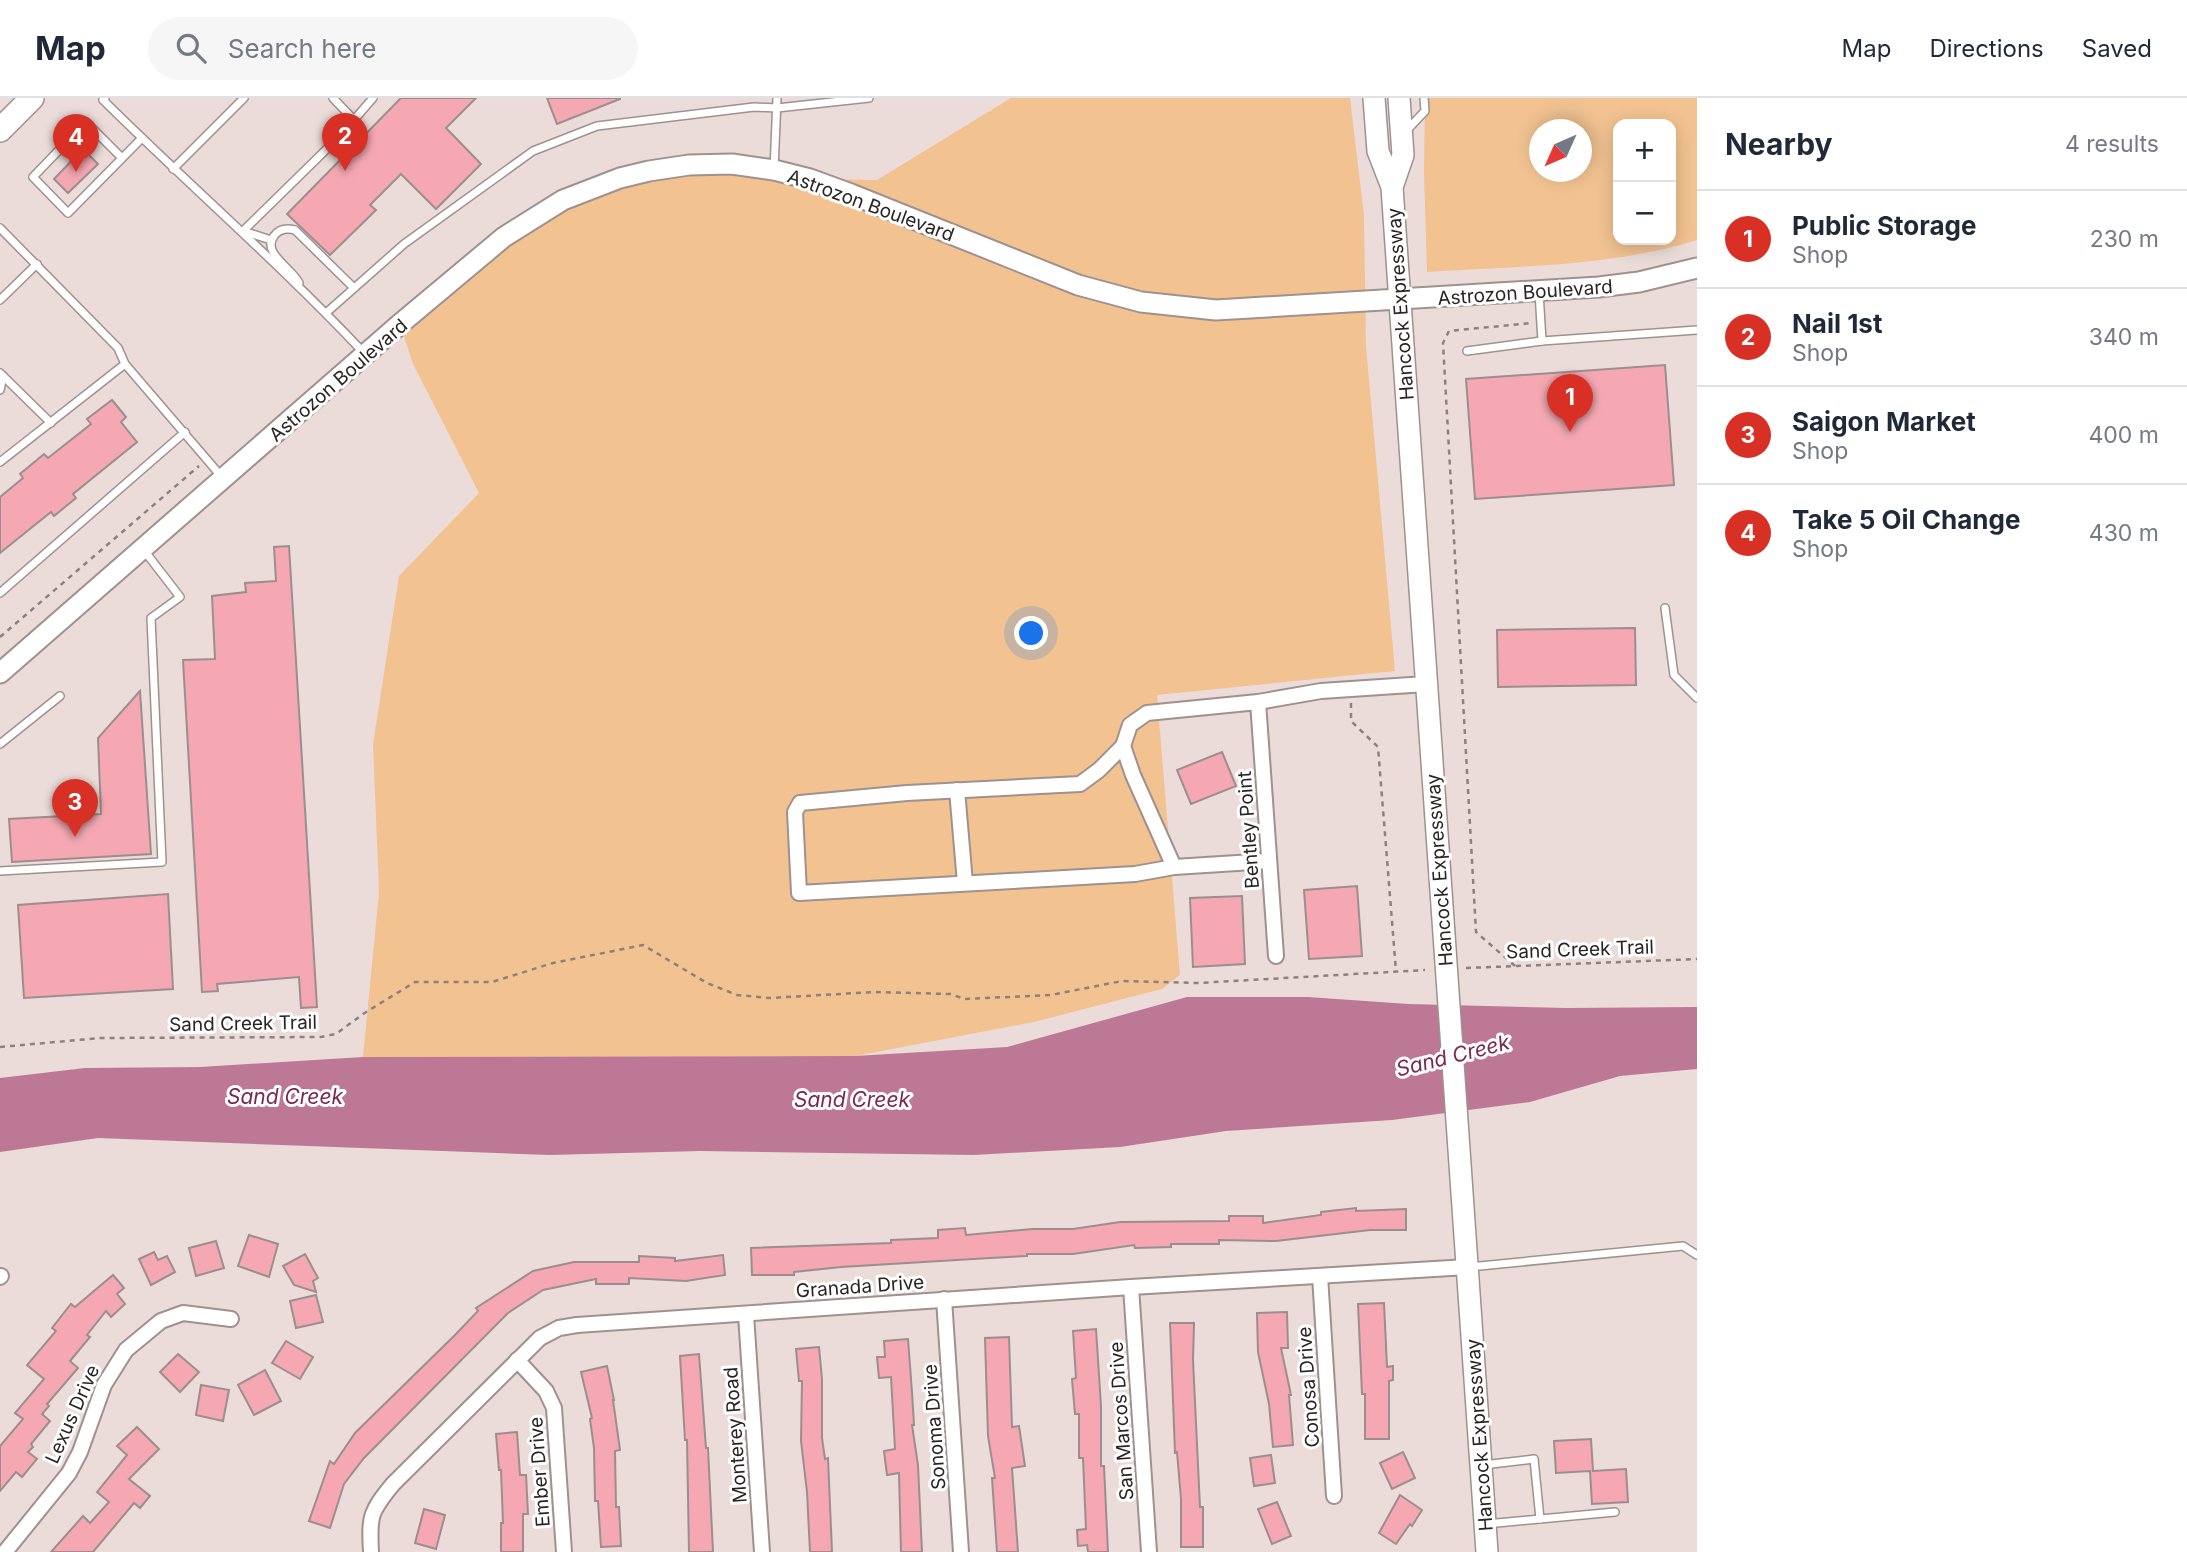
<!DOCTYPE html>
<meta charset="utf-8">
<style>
body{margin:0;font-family:Inter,sans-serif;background:#f6f6f7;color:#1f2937}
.controls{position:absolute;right:21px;top:21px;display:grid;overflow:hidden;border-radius:14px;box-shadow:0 4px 18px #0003}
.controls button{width:63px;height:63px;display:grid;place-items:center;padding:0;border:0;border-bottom:2px solid #e0e1e3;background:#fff;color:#1f2937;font:35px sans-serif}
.compass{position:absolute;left:1529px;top:21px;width:63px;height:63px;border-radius:50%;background:#fff;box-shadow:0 4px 18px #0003;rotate:225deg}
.you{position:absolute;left:1032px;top:536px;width:24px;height:24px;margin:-18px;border:5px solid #fff;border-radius:50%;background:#1a73e8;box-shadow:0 0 0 10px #1a73e833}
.badge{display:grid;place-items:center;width:46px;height:46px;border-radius:50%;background:#d93025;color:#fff;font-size:23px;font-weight:700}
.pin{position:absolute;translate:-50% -58px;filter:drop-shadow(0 2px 4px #0008)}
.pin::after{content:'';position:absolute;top:37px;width:24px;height:21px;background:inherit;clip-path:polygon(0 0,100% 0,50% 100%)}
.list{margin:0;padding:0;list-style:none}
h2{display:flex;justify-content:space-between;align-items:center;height:91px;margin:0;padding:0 28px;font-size:30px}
h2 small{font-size:23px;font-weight:400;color:#747a83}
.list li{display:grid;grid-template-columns:46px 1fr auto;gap:21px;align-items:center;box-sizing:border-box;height:98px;padding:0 28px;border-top:2px solid #e0e1e3}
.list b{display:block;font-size:26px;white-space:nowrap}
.list p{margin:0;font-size:23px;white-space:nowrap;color:#747a83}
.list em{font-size:23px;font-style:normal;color:#747a83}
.icon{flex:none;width:38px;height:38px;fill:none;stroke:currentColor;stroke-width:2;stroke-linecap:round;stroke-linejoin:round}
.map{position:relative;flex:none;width:1697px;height:1454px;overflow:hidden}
header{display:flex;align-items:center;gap:42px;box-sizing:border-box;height:98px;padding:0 35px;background:#fff;border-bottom:2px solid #e0e1e3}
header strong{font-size:33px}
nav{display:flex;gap:38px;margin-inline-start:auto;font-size:24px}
.search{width:490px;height:63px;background:#f6f6f7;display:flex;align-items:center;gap:18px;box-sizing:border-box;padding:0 24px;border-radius:38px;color:#747a83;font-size:26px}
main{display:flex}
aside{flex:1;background:#fff}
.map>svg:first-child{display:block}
</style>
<header>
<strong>Map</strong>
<div class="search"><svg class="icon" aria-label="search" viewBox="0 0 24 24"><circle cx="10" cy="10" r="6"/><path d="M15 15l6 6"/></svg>Search here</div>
<nav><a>Map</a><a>Directions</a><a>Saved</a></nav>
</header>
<main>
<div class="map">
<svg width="1697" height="1454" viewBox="0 0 1697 1454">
<rect width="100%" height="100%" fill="#ebdcd9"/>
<g fill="#f2c391" fill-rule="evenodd">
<path d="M1011,0H1350L1364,118L1366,248L1395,573L1157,597L1180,877L1162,891L1034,924L855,958L363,959L379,794L373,646L399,478L479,395L413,266L400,226L563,102L649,73L732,66L810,81L877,82Z"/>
<path d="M1425,0H1697V142C1611,169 1517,168 1427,174L1424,75ZM1618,26H1671V142H1618ZM1540,32H1582V74H1540Z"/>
</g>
<path fill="#bc7895" d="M1187,899H1308L1408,906L1566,910L1697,909V971L1620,978L1530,1004L1392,1022L1226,1033L1120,1049L974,1057L700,1053L549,1057L98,1040L0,1054V980L85,970L200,969L363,959L855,958L1007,949Z"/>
<g fill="#f5a8b1" stroke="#9c8e8f" stroke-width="2">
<path d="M401,0H476L446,30L481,66L436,111L401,76L370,107L376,112L330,157L287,116Z"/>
<path d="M547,0H620V1L557,26Z"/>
<path d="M83,51L98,66L68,95L54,81Z"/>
<path d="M1665,267L1674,387L1475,401L1466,281Z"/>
<path d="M112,302L126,319L121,324L137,344L73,396L76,400L54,418L51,414L0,455V399L23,380L20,376L44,356L48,360L91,326L87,321Z"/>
<path d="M289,448L317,909L301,910L299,879L217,886L218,893L202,894L183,562L215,561L212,498L246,494L245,485L276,483L274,449Z"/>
<path d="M1635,530L1636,587L1498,589L1497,532Z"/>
<path d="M140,593L151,756L12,764L9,721L101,716L98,640Z"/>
<path d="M1222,654L1236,688L1191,706L1177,672Z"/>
<path d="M1357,788L1362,858L1309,861L1304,792Z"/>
<path d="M168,796L173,891L24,900L18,807Z"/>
<path d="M1242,798L1245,866L1193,869L1190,800Z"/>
<path d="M1356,1110V1113L1406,1111V1132H1370L1276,1143L1219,1142V1146H1171V1149L1135,1150L1134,1147L1073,1156H1027V1158L990,1160L841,1169L794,1174V1177H752L751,1150L891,1145V1142L938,1140V1132L965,1130L966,1137L1033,1131H1073L1120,1124L1229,1123V1118H1263V1125L1321,1117V1114Z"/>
<path d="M249,1137L278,1146L269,1179L238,1168Z"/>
<path d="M216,1143L224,1170L196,1178L189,1150Z"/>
<path d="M154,1154L158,1162L167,1158L175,1174L151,1187L139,1161Z"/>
<path d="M305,1156L318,1180L313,1183L316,1194L294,1187L283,1168Z"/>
<path d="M723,1157L725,1177L686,1183L629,1180V1186H596V1181L543,1192L508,1215L364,1360L344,1386L330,1430L309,1423L330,1363L334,1366L355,1335L455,1237L478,1213L476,1210L533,1173L574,1164H639V1158L675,1160V1163Z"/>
<path d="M113,1177L124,1190L117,1196L125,1206L111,1219L106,1213L87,1237L90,1239L70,1263L78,1270L47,1306L49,1308L42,1316L50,1323L31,1346L33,1349L28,1354L37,1361L22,1379L16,1374L0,1393V1348L23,1321L15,1315L44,1281L27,1267L56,1233L52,1230L71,1206L75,1209Z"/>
<path d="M316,1197L323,1224L296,1230L290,1203Z"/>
<path d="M1384,1205L1387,1269L1393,1268V1282L1389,1283V1341H1365V1296H1362L1358,1206Z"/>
<path d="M1287,1214L1288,1250H1281L1291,1297H1289L1293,1347L1273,1349L1269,1306L1258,1254L1257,1215Z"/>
<path d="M1170,1225H1194L1193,1262L1200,1409H1203V1449H1181V1401L1177,1354L1175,1355Z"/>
<path d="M1096,1231L1101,1308V1368H1104L1108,1454H1088L1087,1447L1078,1448L1077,1432L1086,1431L1083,1360H1079V1316H1075L1072,1281L1076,1280L1073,1233Z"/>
<path d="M1009,1239L1012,1329L1019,1328L1025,1368L1012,1370L1018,1454H997L992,1380H995L988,1338L985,1240Z"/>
<path d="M908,1241L912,1294L914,1327H912L918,1367L922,1454H901L899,1375L887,1377L884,1353L895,1351L891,1279L879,1280L877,1259H885L884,1243Z"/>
<path d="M286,1243L313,1259L300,1281L272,1265Z"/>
<path d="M819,1249L822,1281V1340L825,1361L828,1360L832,1454H810L807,1394L801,1343L802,1283H799L796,1251Z"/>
<path d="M178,1256L199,1274L180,1294L160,1274Z"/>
<path d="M699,1256L706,1350H708L713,1454H689L687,1342H685L680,1258Z"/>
<path d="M607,1268L614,1302H613L620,1352L615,1353L616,1409H619L621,1448L601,1449L598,1403H595L594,1350L590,1321L592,1320L581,1274Z"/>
<path d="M265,1272L281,1303L254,1317L238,1287Z"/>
<path d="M201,1287L229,1292L223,1323L196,1317Z"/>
<path d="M137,1329L159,1351L129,1381L150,1398L140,1410L134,1405L93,1454H51L83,1418L90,1425L109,1404L97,1394L127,1357L117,1348Z"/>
<path d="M517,1334L520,1377H526L528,1416H523V1454H501V1425H503L501,1372H499L496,1336Z"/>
<path d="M1591,1341L1593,1373L1626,1371L1628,1404L1592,1406L1590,1373L1556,1375L1554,1343Z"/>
<path d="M1403,1354L1415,1380L1392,1391L1380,1365Z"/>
<path d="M1271,1357L1275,1385L1254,1388L1250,1360Z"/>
<path d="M1400,1397L1422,1412L1412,1428L1410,1426L1396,1446L1379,1435Z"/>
<path d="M1277,1404L1291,1438L1272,1446L1258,1411Z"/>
<path d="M424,1411L445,1417L436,1451L415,1445Z"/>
</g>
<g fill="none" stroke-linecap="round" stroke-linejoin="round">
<defs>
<g id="service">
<path d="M105,0L103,2C189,87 280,166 363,254"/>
<path d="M333,0L354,22"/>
<path d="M1407,32L1425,13L1424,0"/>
<path d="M122,60L86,24L33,79L68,115L142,40"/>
<path d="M173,71L244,0"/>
<path d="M774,72L777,0"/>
<path d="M0,130L118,250L125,266L221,378"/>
<path d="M271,142L243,133L340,38L373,0"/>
<path d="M299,185C293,171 261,155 274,138C279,131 287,130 295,132L354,190"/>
<path d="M1539,194L1542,243"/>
<path d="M0,202L37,166"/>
<path d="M326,215L404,146L533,53L597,28L754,9L777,10L869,0"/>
<path d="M1467,253L1542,243L1697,232"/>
<path d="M0,275L51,325"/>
<path d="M0,292L3,278"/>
<path d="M0,364L125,266"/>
<path d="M0,495L185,334"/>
<path d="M1665,510L1674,577L1697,600"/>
<path d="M0,646L60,598"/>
<path d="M0,773L162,764L151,520L180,499L143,451"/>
<path d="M1469,1169L1683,1148L1697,1157"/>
<path d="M1483,1367L1534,1361L1540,1421"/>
<path d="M1486,1426L1615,1414"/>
</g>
<g id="minor">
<path d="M1258,604L1276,858"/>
<path d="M1123,648L1133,677L1174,769"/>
<path d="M957,692L965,785"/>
<path d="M1269,763L1174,769L1135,776L799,795L795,714L800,705L907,695L1080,686L1099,672L1123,648L1130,627L1147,615L1258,604L1321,593L1426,586"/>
<path d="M1320,1178L1334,1398"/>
<path d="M0,1179L1,1178"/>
<path d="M1131,1189L1149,1454"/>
<path d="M944,1201L961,1454"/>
<path d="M746,1217L762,1454"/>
<path d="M517,1262L546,1293L554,1310L564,1454"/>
<path d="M5,1454L69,1375L80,1354L104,1287L126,1252L161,1223L183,1215L231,1221"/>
<path d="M371,1454C369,1418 370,1414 393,1386L540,1240L559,1230L577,1227L1131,1189L1468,1169"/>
</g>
<path id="secondary" d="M0,575L400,226L504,139L563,102L620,80L649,73L689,67L732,66L774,72L810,81L851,96L1078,187L1141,204L1216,212L1599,189L1639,184L1697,170"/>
<g id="primary">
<path d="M1374,0L1378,53L1392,89L1487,1454"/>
<path d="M1392,89L1403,57L1399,0"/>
</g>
<path id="trunk" d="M0,32L32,0"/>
</defs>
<use href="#service" stroke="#9f918e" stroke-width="10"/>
<use href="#minor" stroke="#9f918e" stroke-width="18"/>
<use href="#secondary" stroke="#9f918e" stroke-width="23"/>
<use href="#primary" stroke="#9f918e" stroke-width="24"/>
<use href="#trunk" stroke="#9f918e" stroke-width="26"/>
<g stroke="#8b817f" stroke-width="2.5" stroke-dasharray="5 5" stroke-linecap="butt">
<path d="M0,539L199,368"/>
<path d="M1351,605V623L1378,649L1396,873"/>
<path d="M1515,868L1476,834L1443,245L1449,233L1531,225"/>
<path d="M1466,870L1697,861"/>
<path d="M0,949L100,940L321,939L336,936L363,916L415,884H492L553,865L643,847L707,885L737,897L770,900L874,894L950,896L965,901L1051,897L1122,883L1198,885L1425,872"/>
</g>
<use href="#service" stroke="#fff" stroke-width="7"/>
<use href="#minor" stroke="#fff" stroke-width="14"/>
<use href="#secondary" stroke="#fff" stroke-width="19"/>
<use href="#primary" stroke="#fff" stroke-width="21"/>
<use href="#trunk" stroke="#fff" stroke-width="23"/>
</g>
<g text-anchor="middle" stroke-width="6" stroke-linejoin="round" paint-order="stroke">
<g font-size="19" fill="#292423" stroke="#fff">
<text transform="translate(871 107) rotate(20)" y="7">Astrozon Boulevard</text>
<text transform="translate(1525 194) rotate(-4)" y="7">Astrozon Boulevard</text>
<text transform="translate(1400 206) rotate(-94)" y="7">Hancock Expressway</text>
<text transform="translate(338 282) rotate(-41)" y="7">Astrozon Boulevard</text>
<text transform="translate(1248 732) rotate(-94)" y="7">Bentley Point</text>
<text transform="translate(1439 772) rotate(-94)" y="7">Hancock Expressway</text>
<text transform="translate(1580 851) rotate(-2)" y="7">Sand Creek Trail</text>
<text transform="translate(243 925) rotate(-1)" y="7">Sand Creek Trail</text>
<text transform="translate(860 1188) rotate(-4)" y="7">Granada Drive</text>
<text transform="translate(1308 1289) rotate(-94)" y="7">Conosa Drive</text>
<text transform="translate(72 1316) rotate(-66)" y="7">Lexus Drive</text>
<text transform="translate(1121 1323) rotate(-94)" y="7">San Marcos Drive</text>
<text transform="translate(934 1329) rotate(-94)" y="7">Sonoma Drive</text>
<text transform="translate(735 1337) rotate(-94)" y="7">Monterey Road</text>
<text transform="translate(1479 1337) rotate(-94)" y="7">Hancock Expressway</text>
<text transform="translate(539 1374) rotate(-94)" y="7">Ember Drive</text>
</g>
<g font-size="21" font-style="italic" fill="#7a2951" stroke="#fff">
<text transform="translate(1453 958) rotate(-14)" y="7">Sand Creek</text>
<text x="285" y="1006">Sand Creek</text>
<text x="852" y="1009">Sand Creek</text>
</g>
</g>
</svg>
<div class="controls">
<button>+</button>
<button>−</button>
</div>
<svg class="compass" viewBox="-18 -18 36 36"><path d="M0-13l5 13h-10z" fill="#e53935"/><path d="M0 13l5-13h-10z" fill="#747a83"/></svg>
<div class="you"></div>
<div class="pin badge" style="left:1570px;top:334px">1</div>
<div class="pin badge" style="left:345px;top:73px">2</div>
<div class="pin badge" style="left:75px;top:739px">3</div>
<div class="pin badge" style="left:76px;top:74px">4</div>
</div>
<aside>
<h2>Nearby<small>4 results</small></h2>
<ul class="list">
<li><span class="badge">1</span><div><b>Public Storage</b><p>Shop</p></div><em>230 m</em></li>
<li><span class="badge">2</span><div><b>Nail 1st</b><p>Shop</p></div><em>340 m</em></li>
<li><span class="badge">3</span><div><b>Saigon Market</b><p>Shop</p></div><em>400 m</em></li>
<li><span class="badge">4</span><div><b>Take 5 Oil Change</b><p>Shop</p></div><em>430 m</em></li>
</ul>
</aside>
</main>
